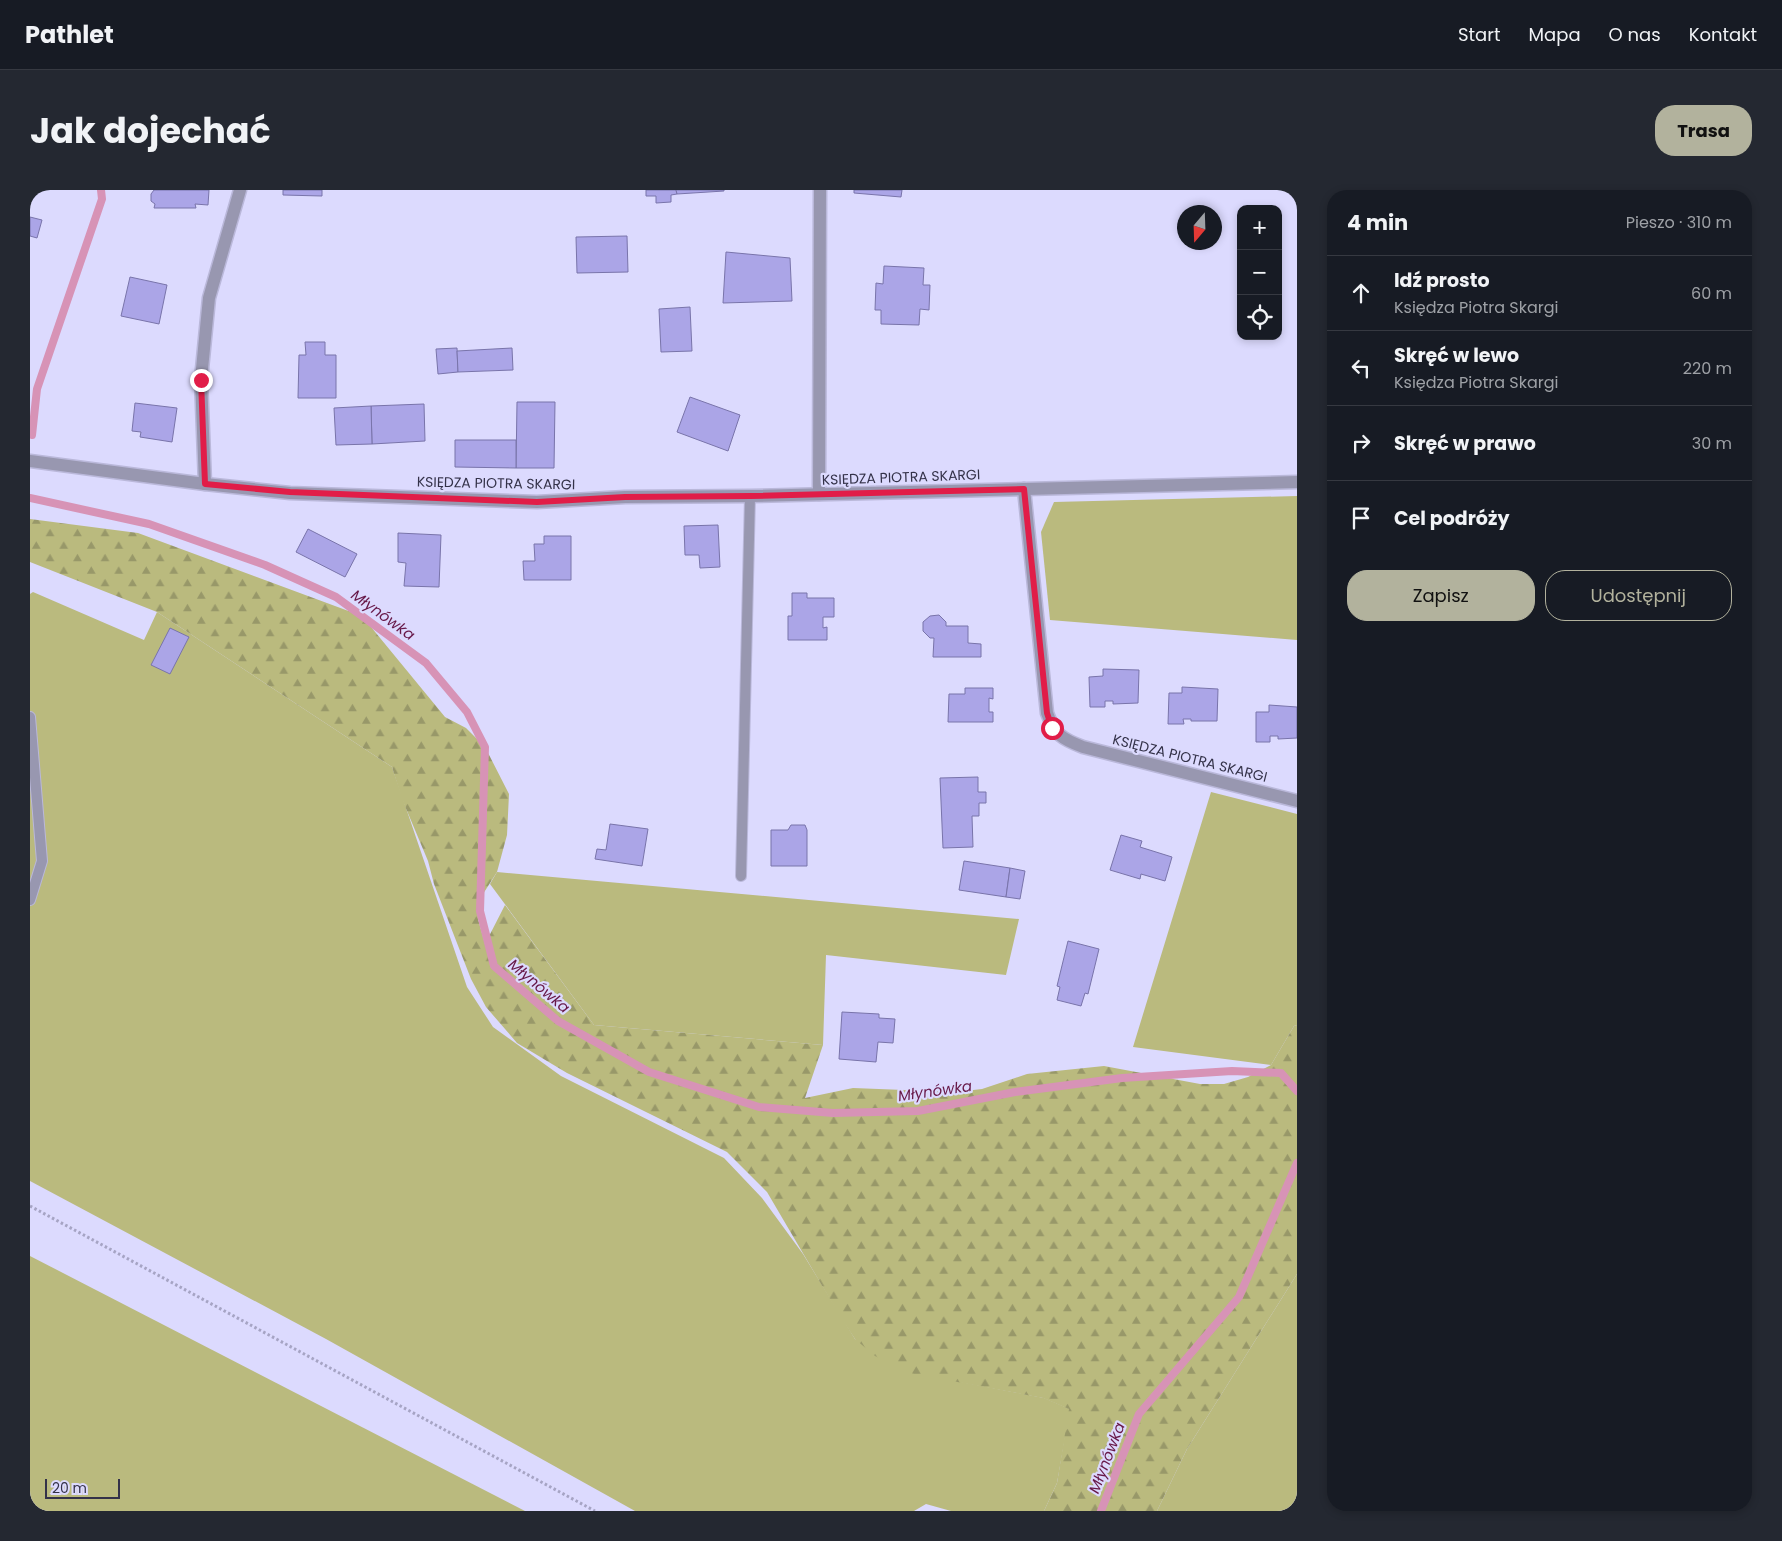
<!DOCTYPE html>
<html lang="pl">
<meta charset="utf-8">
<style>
body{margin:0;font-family:Poppins,sans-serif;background:#242831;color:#f1f3f6}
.controls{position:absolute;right:15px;top:15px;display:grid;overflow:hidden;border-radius:10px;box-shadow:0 2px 8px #0003}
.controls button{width:45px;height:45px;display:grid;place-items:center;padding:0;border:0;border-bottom:1px solid #363941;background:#171b24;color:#f1f3f6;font:25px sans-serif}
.compass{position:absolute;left:1147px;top:15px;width:45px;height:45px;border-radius:50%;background:#171b24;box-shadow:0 2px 8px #0003;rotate:199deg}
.scale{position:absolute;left:15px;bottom:12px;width:75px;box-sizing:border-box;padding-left:5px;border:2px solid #343249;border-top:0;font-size:14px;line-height:18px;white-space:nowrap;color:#343249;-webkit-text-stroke:4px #dcdafe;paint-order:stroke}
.stop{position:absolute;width:15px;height:15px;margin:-11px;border:4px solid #e11d48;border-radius:50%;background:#fff}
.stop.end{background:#e11d48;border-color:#fff;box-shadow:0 1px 5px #0008}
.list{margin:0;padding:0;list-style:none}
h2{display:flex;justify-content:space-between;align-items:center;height:65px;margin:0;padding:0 20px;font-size:21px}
h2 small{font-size:16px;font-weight:400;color:#9ea1a6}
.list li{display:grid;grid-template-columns:32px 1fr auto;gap:15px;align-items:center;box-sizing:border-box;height:75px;padding:0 20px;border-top:1px solid #363941}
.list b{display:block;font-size:19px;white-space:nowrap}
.list p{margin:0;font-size:16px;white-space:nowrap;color:#9ea1a6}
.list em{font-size:16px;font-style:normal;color:#9ea1a6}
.actions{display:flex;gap:10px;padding:15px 20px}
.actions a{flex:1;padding:11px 0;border:1px solid #b2b29d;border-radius:20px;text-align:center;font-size:18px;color:#b2b29d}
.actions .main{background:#b2b29d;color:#111}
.icon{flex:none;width:28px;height:28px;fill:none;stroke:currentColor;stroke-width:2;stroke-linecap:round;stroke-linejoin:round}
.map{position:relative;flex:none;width:1267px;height:1321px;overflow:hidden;border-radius:20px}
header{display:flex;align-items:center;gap:30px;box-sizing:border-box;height:70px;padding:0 25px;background:#171b24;border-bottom:1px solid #363941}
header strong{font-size:24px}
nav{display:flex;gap:28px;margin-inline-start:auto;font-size:18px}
.intro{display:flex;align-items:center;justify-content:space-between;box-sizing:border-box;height:120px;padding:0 30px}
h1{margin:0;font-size:35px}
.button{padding:12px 22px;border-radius:20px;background:#b2b29d;color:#111;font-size:18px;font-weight:700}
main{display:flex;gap:30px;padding:0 30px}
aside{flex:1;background:#171b24;border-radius:20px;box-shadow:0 2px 8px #0003}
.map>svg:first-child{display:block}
</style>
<header>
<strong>Pathlet</strong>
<nav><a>Start</a><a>Mapa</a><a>O nas</a><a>Kontakt</a></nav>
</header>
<div class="intro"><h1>Jak dojechać</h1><a class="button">Trasa</a></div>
<main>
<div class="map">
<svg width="1267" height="1321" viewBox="0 0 1267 1321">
<defs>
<pattern id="forest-firs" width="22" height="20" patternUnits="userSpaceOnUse" patternTransform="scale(1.25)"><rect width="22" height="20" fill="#baba7e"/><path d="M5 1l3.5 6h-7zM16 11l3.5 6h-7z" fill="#989869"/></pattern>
</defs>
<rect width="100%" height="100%" fill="#dcdafe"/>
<g fill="#baba7e">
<path d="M1267,306V450L1020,430L1011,342L1024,312Z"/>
<path d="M3,402L114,450L127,422L362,577L437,797L463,837L531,886L694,968L732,1008L773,1064L825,1149L926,1191L1014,1208L1040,1219L1027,1293L1014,1321H921L896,1314L884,1321H605L296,1149L0,991V404Z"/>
<path d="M1181,602L1267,624V835L1264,836L1241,875L1103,857Z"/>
<path d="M467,682L989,729L976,785L796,765L793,855L564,835L460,694Z"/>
<path d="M0,1066L495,1321H0Z"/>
<path d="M1267,1084V1321H1127L1157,1259Z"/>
</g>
<path fill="url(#forest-firs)" d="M0,329L108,343L332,426L415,527L436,538L455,557L479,604L477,645L467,682L453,704L448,729L455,754L475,715L564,835L793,855L775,908L823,898L926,902L952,899L997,884L1074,876L1170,894H1194L1218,887L1241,875L1264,836L1267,835V1084L1157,1259L1127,1321H1014L1027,1293L1039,1219L1013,1208L879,1183L845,1166L825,1149L811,1128L737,1002L697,962L537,883L487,853L456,817L441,789L404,694L398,671L372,609L362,577L127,422L0,372Z"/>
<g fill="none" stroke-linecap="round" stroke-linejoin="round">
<g stroke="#d793b6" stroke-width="8">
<path d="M2,245L7,199L72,9L71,0"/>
<path d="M0,308L119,334L235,375L306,407L396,473L437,522L455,557L450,721L464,776L528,831L619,882L729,917L803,923L888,921L985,902L1092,888L1202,881L1251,883L1267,901"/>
<path d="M1071,1321L1109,1224L1209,1107L1267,973"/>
</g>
</g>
<g fill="#aba5e7" stroke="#7974aa">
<path d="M124,0H179L178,15L165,14L166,18H124L125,14L121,11V4Z"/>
<path d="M253,0H292V6L253,5Z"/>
<path d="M616,0H646L647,4L641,5V12L626,13V6H616Z"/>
<path d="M646,0H694V1L647,4Z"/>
<path d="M824,0H872L871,7L824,3Z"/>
<path d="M0,27L12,30L7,48L0,46Z"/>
<path d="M597,46L598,82L547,83L546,47Z"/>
<path d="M696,62L760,68L762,111L693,113Z"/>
<path d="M854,76L894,78L893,95H900L899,120L890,119L889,135L851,134V120H845L846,93L853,94Z"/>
<path d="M100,87L137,95L129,134L91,126Z"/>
<path d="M660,117L662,161L631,162L629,119Z"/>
<path d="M275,152H295V165H306V208H268L269,165H276Z"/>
<path d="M427,158L428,182L408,184L406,159Z"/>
<path d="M482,158L483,180L428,182L427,161Z"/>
<path d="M660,207L710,225L698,261L647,242Z"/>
<path d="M487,212H525L524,278H486Z"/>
<path d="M105,213L147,218L142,252L110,247L111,242L102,241Z"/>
<path d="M394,214L395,251L342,254L341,216Z"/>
<path d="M341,216L342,254L306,255L304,218Z"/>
<path d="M425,250H486V278L425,277Z"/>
<path d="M688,335L690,377L670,378L669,365H655L654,336Z"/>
<path d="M278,339L327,364L315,387L266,362Z"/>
<path d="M368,343L411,345L409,397L374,396L376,373L368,372Z"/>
<path d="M514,346H541V390H494L493,371H505L504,354H514Z"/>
<path d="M762,403H777V408H804V427H793V438L797,437V450H758V426H762Z"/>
<path d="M909,425L916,432V436H938V453L951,454V467H903L904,448H900L893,441V432L900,426Z"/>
<path d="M140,438L159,447L140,484L121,475Z"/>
<path d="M1073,479L1109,480L1108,513L1083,514V511H1075V517H1060L1059,487L1073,486Z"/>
<path d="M1152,497L1188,499L1187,531H1161V529H1153L1154,534H1138L1139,503H1152Z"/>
<path d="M935,498H963V509L959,508V522H963V532H918L919,504H935Z"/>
<path d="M1239,515L1267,517V548L1248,549V546H1240V552H1226V522H1239Z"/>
<path d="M948,587V602H956V613H949V626H942L943,657L913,658L910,588Z"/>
<path d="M580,634L618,639L612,676L565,669L567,659L576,660Z"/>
<path d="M761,635H775L777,640V676H741V640H758Z"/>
<path d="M1091,645L1112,651L1110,657L1142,667L1135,691L1111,684L1110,689L1080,680Z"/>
<path d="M934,671L980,678L976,707L929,700Z"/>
<path d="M980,678L995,681L990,709L976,707Z"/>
<path d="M1038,751L1069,759L1058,804L1055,803L1051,816L1027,810L1030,797L1027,796Z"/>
<path d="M812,822L849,824V828L865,829L863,853L848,852L846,872L809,869Z"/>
</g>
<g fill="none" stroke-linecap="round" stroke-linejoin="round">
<defs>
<g id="lane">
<path d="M0,527L12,671L0,710"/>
<path d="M711,686L720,306"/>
</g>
<g id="street">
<path d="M0,271L175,294L260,303L507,312L595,307L720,306L1267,292"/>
<path d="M175,294L171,189L179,108L210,0"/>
<path d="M994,299L1017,523C1025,545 1032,549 1053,557L1267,611"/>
<path d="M789,304L790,0"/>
</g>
</defs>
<use href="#lane" stroke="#bab8da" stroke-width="12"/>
<use href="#street" stroke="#bab8da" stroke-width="15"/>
<path stroke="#a6a4c4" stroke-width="3" stroke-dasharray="2.5 2.5" stroke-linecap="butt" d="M0,1016L565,1321"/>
<use href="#lane" stroke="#9897b0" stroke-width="10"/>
<use href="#street" stroke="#9897b0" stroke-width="12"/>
</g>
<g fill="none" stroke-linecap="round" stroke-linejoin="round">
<path stroke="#e11d48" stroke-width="6" d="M171,190L175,294L260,302L507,312L595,307L720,306L994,299L1017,523L1022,538"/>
</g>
<g text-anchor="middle" stroke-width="4.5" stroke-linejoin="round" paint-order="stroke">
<g font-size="14" fill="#343249" stroke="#dcdafe">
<text transform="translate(871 287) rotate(-2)" y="5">KSIĘDZA PIOTRA SKARGI</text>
<text transform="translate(466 293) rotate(1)" y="5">KSIĘDZA PIOTRA SKARGI</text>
<text transform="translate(1160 568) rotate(14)" y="5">KSIĘDZA PIOTRA SKARGI</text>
</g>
<g font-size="15" font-style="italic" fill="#671848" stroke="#dcdafe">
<text transform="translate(353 425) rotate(36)" y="5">Młynówka</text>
<text transform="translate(509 796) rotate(40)" y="5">Młynówka</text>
<text transform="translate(905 901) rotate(-8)" y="5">Młynówka</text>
<text transform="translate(1077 1268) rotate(-69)" y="5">Młynówka</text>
</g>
</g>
</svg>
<div class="controls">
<button>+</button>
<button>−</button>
<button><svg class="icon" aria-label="locate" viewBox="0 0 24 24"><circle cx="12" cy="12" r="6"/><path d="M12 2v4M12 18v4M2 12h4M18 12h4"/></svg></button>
</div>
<svg class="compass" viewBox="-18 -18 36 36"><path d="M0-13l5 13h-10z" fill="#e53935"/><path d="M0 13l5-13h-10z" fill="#9ea1a6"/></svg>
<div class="scale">20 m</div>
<div class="stop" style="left:1022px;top:538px"></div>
<div class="stop end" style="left:171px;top:190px"></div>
</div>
<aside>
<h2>4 min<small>Pieszo · 310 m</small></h2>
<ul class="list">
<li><svg class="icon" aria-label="ahead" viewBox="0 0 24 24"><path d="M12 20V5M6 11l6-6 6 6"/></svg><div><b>Idź prosto</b><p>Księdza Piotra Skargi</p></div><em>60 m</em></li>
<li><svg class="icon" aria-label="left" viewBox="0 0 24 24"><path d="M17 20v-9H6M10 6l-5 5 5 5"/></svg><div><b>Skręć w lewo</b><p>Księdza Piotra Skargi</p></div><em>220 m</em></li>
<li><svg class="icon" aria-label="right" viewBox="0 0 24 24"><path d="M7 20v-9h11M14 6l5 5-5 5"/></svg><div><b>Skręć w prawo</b></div><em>30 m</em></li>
<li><svg class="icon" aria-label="arrive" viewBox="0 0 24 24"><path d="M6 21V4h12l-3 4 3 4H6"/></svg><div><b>Cel podróży</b></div></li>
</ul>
<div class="actions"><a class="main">Zapisz</a><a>Udostępnij</a></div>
</aside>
</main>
